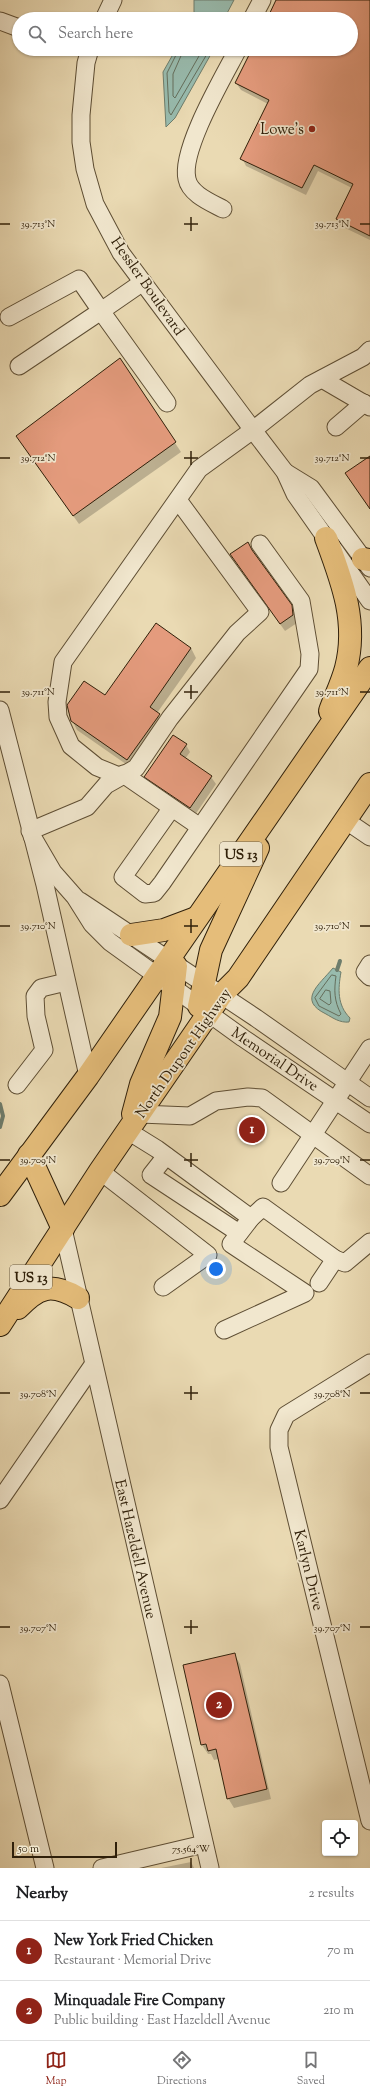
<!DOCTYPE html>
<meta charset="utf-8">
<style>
body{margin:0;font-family:"Sorts Mill Goudy",serif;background:#f2f2f2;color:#202124}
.controls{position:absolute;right:12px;bottom:12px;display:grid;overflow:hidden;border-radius:4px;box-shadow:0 1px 3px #0004}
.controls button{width:36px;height:36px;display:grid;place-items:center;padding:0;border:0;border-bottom:1px solid #e0e0e0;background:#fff;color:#202124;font:20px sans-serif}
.scale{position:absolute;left:12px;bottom:10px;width:105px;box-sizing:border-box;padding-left:4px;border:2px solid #30200a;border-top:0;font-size:11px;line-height:14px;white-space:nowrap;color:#30200a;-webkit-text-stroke:3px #f1e7ce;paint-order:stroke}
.you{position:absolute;left:216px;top:1269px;width:14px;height:14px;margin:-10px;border:3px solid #fff;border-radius:50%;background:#1a73e8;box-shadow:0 0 0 6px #1a73e833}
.badge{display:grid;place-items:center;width:26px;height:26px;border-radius:50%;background:#8f2418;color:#fff;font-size:13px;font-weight:700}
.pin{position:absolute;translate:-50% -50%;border:2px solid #fff;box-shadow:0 1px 4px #0006}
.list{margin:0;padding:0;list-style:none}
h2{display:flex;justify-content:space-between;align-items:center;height:52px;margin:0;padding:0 16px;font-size:17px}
h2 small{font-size:13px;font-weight:400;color:#757577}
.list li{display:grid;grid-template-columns:26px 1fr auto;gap:12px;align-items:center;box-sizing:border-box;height:60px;padding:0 16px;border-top:1px solid #e0e0e0}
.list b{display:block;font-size:15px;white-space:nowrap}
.list p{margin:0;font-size:13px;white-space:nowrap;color:#757577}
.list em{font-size:13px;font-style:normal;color:#757577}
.icon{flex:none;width:22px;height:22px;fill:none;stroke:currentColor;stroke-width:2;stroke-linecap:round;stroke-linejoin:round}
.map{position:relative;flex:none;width:370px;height:1868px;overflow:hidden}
.search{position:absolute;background:#fff;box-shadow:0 1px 3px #0004;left:12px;right:12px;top:12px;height:44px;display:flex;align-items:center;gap:10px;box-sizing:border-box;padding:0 14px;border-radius:22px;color:#757577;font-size:15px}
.sheet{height:172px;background:#fff}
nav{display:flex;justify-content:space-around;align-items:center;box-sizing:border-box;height:56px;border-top:1px solid #e0e0e0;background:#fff;font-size:11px;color:#757577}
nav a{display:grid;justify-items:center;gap:2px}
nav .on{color:#8f2418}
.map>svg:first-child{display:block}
</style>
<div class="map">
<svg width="370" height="1868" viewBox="0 0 370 1868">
<rect width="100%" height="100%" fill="#eadab3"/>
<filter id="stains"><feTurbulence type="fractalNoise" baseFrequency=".005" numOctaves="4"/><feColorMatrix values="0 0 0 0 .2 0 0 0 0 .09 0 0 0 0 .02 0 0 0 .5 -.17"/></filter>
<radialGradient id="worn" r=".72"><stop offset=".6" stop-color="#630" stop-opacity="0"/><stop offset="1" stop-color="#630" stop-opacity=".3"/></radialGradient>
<g fill="#98bbae" stroke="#6e7d6c">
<path d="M194,0H234L224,19H192L194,15Z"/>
<path d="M176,49H212L211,54L175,118L166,127L163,72Z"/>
<path d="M333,968L341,972C338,989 337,1005 350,1018L349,1022C340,1023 333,1018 326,1014C297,1000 319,985 333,968Z"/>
</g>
<g fill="#0003">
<path d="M277,0H370V240L341,226L337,219L352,188L318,171L306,195L246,166L242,158L268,104L241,90L236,83L253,49H351V19H268Z"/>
<path d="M120,360L181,452L79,524L23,445Z"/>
<path d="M370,457V509L346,474Z"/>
<path d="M252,550L295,614L297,623L285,631L236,562Z"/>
<path d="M191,648L196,658L157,713L165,724L133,769L77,730L72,720Z"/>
<path d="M186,745L190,752L185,759L211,777L216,784L195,815L150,784L146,777Z"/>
<path d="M234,1654L240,1664L271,1799L234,1808L228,1798L219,1759L214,1760L211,1754H208L202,1745Z"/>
<path d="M191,1862L194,1868H161Z"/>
</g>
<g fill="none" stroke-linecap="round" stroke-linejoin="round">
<g stroke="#646e5c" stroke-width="1">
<path d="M179,49L167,73L169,112L171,115L207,54L208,49"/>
<path d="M184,49L173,74V96L175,98L203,49"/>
<path d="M332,975L336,976C334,990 334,1001 341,1014L339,1016L319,1006L315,998Z"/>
<path d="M326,990L330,991L331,1003L329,1005L320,999Z"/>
</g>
<g stroke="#6e7d6c" stroke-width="4">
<path d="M337,970L340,961"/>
<path d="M0,1104L3,1116L0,1127"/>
</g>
</g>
<g fill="#e49b7d" stroke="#30200a">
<path d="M276,0H370V236L336,219L353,184L314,165L302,188L240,159L269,100L235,83L252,49H351V19H267Z"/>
<path d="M120,358L176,442L73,516L16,436Z"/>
<path d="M370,456V509L345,473Z"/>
<path d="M248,542L252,550L292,605L293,615L280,624L230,554Z"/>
<path d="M156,623L191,648L150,707L160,714L127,760L71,721L67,705L84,681L105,695Z"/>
<path d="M173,735L187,744L180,754L212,776L190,808L144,777Z"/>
<path d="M235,1653L267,1789L227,1799L216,1749L208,1751L206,1744L201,1745L183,1665Z"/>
</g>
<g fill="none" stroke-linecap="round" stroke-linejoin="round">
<defs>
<g id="minor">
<path d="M104,19L113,0"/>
<path d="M252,19L262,0"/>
<path d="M0,21L19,28"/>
<path d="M90,49L86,63L81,115V142L85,169L95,204L121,253L253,430L285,472L295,494L370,601"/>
<path d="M223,209C210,202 190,194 187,179C180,150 224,76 238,49"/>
<path d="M143,282L101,311L167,403"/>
<path d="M9,317L79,279L101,311L19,366"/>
<path d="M322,379L370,407"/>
<path d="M336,427L364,403"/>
<path d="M285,472L311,488L370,568"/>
<path d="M0,710L45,885L88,1076"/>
<path d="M123,774L200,827"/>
<path d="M119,776L97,767L71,746L58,717L57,702L63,662L199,469L253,430L310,385L363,357L370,350"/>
<path d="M171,809L123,877L145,894L154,893L162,883L309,669L310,654L301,601L260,544"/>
<path d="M345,820L370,837"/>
<path d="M30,831L87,807L106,785L136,768L170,718L237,633L260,612L178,500"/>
<path d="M32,836L53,872L75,897L92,924L110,942L243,1038L370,1124"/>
<path d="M80,901L256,1018L370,1098"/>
<path d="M370,964L365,972L370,977"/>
<path d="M17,1085L44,1050L36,1016L35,996L41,988L66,982"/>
<path d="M140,1114L190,1116L216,1101L248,1097L262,1098L370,1176"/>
<path d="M128,1131L157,1149L251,1218"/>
<path d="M166,1156L151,1175L239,1233"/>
<path d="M100,1171L208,1255L163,1287"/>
<path d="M281,1183L370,1048"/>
<path d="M63,1229L210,1868"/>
<path d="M319,1283L335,1259"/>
<path d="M224,1330L305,1293L231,1244L251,1218L263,1207L335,1259L345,1263L370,1242"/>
<path d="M370,1363L286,1415L279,1430V1447L370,1821"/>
<path d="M0,1500L93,1365"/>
<path d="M0,1684L45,1868"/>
<path d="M102,1868L204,1844"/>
</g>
<g id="highway">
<path d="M326,538C342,581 358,622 346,668C342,683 335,697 330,711"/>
<path d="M363,559L370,560"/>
<path d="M131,935L164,930L196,918"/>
<path d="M199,1006L211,950L258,848"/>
<path d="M133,1114L141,1084L170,1017L176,966"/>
<path d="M29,1155L63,1229"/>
<path d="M0,1195L88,1076L370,668"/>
<path d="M18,1308C38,1287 51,1282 78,1298"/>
<path d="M0,1325L100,1171L221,995L238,978L370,784"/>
</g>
</defs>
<use href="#minor" stroke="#5e4e34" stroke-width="19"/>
<use href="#highway" stroke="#30200a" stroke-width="24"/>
<use href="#minor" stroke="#f1e7ce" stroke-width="17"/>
<use href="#highway" stroke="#e5bd7a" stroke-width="22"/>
</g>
<path fill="none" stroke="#30200a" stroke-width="1.5" d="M191,217V231M0,224H10M184,224H198M360,224H370M191,451V465M0,458H10M184,458H198M360,458H370M191,685V699M0,692H10M184,692H198M360,692H370M191,919V933M0,926H10M184,926H198M360,926H370M191,1153V1167M0,1160H10M184,1160H198M360,1160H370M191,1386V1400M0,1393H10M184,1393H198M360,1393H370M191,1620V1634M0,1627H10M184,1627H198M360,1627H370M191,1858V1868"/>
<circle fill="#8f2418" stroke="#f1e7ce" stroke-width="1.5" cx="312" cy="129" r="4"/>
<g text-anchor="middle" stroke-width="3.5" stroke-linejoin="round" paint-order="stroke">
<g fill="#f1e7ce" stroke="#6a5c45" stroke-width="1">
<rect x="220" y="842" width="42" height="24" rx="3"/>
<rect x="10" y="1265" width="42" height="24" rx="3"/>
</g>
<g font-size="14" font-weight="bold" fill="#30200a">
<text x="241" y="859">US 13</text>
<text x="31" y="1282">US 13</text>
</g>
<g font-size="15" fill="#30200a" stroke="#f1e7ce" text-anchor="end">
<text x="304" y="134">Lowe's</text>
</g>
<g font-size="15" fill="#30200a" stroke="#f1e7ce">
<text transform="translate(148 286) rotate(55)" y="5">Hessler Boulevard</text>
<text transform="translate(183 1053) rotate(-55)" y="5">North Dupont Highway</text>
<text transform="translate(275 1059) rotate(34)" y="5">Memorial Drive</text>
<text transform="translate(136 1549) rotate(77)" y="5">East Hazeldell Avenue</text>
<text transform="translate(309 1570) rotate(76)" y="5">Karlyn Drive</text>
</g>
</g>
<g font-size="10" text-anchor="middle" fill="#30200a" stroke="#f1e7ce" stroke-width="3.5" stroke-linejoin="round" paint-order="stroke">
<text x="38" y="227">39.713°N</text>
<text x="332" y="227">39.713°N</text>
<text x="38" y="461">39.712°N</text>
<text x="332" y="461">39.712°N</text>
<text x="38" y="695">39.711°N</text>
<text x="332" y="695">39.711°N</text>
<text x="38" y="929">39.710°N</text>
<text x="332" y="929">39.710°N</text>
<text x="38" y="1163">39.709°N</text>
<text x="332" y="1163">39.709°N</text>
<text x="38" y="1397">39.708°N</text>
<text x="332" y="1397">39.708°N</text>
<text x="38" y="1631">39.707°N</text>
<text x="332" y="1631">39.707°N</text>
<text x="191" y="1852">75.564°W</text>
</g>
<rect width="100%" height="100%" filter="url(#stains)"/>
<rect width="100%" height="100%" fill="url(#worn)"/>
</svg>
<div class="controls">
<button><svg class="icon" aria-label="locate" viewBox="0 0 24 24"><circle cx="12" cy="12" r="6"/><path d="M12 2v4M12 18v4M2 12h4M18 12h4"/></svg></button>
</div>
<div class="scale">50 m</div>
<div class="you"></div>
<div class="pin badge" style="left:252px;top:1130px">1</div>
<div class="pin badge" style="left:219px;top:1705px">2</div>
<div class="search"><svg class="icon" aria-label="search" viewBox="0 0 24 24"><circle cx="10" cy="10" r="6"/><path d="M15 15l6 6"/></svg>Search here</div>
</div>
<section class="sheet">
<h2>Nearby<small>2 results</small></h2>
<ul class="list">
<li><span class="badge">1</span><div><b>New York Fried Chicken</b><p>Restaurant · Memorial Drive</p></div><em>70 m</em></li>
<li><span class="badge">2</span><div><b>Minquadale Fire Company</b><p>Public building · East Hazeldell Avenue</p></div><em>210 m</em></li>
</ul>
</section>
<nav>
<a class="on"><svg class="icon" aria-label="map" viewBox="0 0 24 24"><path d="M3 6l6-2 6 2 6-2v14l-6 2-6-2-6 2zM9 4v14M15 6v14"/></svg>Map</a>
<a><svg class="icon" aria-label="directions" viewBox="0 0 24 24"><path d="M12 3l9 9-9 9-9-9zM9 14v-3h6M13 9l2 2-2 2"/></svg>Directions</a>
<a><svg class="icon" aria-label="saved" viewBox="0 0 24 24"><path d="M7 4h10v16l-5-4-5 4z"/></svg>Saved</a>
</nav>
